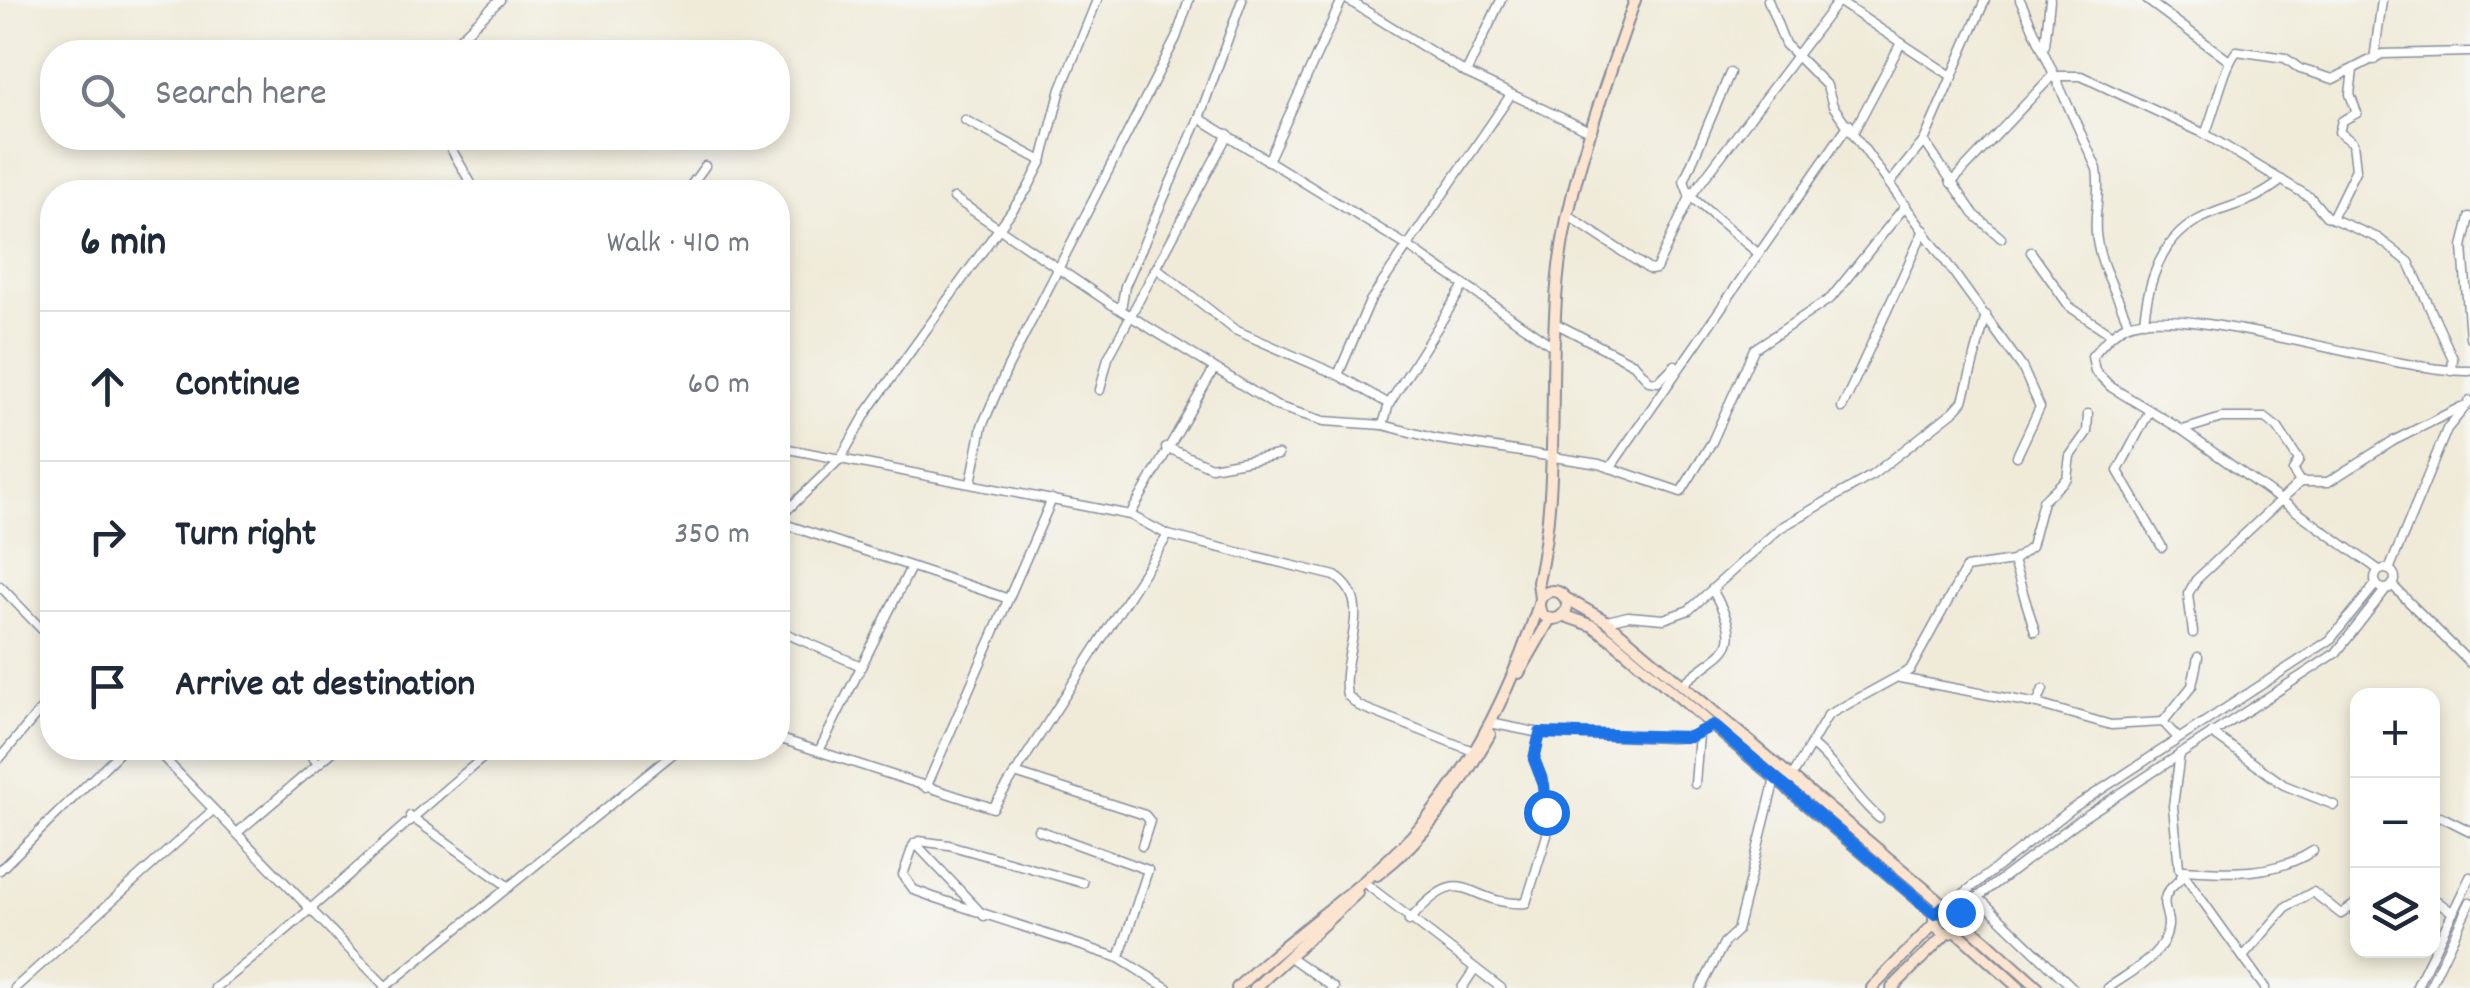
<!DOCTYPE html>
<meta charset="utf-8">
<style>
body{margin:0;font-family:Dekko,sans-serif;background:#f2f2f3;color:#1f2937}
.controls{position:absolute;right:30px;bottom:30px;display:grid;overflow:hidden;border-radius:20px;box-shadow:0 5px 15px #0003}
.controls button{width:90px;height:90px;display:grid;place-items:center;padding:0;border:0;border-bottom:2px solid #e0e1e3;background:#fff;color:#1f2937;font:50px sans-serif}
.stop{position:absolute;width:30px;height:30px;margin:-22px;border:8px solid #1a73e8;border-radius:50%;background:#fff}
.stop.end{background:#1a73e8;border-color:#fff;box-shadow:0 2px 10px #0008}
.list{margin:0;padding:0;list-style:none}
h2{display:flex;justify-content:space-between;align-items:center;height:130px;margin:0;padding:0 40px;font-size:42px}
h2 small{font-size:32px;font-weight:400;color:#747a83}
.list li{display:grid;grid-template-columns:65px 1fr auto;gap:30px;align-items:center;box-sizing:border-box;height:150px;padding:0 40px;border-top:2px solid #e0e1e3}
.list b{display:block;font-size:38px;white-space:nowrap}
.list em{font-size:32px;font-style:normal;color:#747a83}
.icon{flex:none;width:55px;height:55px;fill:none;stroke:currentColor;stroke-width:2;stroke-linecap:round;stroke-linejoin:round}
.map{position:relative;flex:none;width:2470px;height:988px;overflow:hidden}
.search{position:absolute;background:#fff;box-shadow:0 5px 15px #0003;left:40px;top:40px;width:750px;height:110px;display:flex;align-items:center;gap:25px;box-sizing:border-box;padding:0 35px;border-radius:40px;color:#747a83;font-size:38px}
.panel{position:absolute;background:#fff;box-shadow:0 5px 15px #0003;left:40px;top:180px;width:750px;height:580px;border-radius:40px}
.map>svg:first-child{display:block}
</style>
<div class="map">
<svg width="2470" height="988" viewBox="0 0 2470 988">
<rect width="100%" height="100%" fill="#f6f6f2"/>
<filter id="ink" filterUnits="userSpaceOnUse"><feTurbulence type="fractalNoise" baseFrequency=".01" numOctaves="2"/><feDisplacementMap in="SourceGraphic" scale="20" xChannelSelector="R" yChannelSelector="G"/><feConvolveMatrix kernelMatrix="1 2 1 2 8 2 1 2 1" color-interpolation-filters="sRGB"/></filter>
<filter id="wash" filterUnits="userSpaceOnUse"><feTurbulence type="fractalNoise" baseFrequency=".0048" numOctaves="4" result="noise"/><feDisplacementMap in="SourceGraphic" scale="40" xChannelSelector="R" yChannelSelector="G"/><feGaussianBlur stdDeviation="2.25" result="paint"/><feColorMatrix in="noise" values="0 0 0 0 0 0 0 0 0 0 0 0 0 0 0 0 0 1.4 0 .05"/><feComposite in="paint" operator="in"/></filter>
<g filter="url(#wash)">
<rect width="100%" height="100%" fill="#f0ebd9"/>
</g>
<g filter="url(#ink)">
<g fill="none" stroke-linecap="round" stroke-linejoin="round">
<defs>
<g id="street">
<path d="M1348,0L1466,73L1592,132"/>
<path d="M1768,0L1785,44L1827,86L1833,106L2022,367L2040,407L2017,456"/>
<path d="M2020,0L2097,169C2101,191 2094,211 2096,233C2099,266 2117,292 2128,323"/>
<path d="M2147,0L2228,60"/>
<path d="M1838,1L1953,77"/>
<path d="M2045,45L2050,0"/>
<path d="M445,52L500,0"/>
<path d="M2374,60L2382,0"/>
<path d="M1466,73L1501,0"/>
<path d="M1199,118L1409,247L1554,347"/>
<path d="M965,120L1042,161"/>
<path d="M1854,131L1901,43"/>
<path d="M2205,134C2215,112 2224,65 2237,51L2285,58L2300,69L2333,79L2382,54L2470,52"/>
<path d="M445,138L476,192"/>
<path d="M1924,141L1974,214L2001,238"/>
<path d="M1268,161L1342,0"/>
<path d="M1891,182L1924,141L1985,0"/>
<path d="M1951,183L2052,76H2081L2205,134L2311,198L2326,216L2378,238L2409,262L2453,359L2452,371"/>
<path d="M686,192L705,166"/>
<path d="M1690,197L1684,181L1730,73"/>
<path d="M1691,197L1759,254"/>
<path d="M954,198L1111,304L1276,406L1324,421L1383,425L1437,439L1599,464L1681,492L1712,442L1754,349L1831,298L1906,205"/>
<path d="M1570,217L1650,270L1656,269L1690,197L1839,0"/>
<path d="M2470,217L2463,247L2470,337"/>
<path d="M2332,218L2356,169L2353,143L2339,132L2342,121L2357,113L2350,94L2353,70"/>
<path d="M2031,252L2070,307L2112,335"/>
<path d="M1158,269L1235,330L1338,375L1389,404"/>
<path d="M1121,309L1125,286L1199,118L1242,0"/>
<path d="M2144,321C2148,283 2161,240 2198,220C2231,203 2250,206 2282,180"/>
<path d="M1555,323L1634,364L1649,381L1658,382L1675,365"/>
<path d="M1338,375L1370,301L1510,96"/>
<path d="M1100,390L1108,358L1228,134"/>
<path d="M1842,408L1924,230"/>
<path d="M2149,412L2118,471L2162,547"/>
<path d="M1383,425L1389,404L1463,287"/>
<path d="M2183,430L2222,418H2265L2278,428L2299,460L2293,471L2300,482"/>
<path d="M778,447L1130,515L1168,535L1335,576C1378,603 1338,656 1347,695L1359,706L1473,751"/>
<path d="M1166,447L1211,467L1278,455"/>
<path d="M1610,468L1849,124"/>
<path d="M971,483L982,426L1007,369L1176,38L1189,0"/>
<path d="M1130,515L1214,369"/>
<path d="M778,519L841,458L867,412L1028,188L1042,161L1061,89L1097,0"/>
<path d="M778,522L1006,598"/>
<path d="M2013,561L2035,631"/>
<circle cx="2385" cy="579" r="10"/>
<path d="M2379,570L2182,430L2111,387L2095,371L2092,356C2102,345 2112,332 2126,325C2179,300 2396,373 2470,371"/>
<path d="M2389,570L2447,429L2470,401"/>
<path d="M2392,585L2470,663"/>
<path d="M0,586L52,640"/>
<path d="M1607,621L1628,616L1664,619L1689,610L1780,528L1871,476L1954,411L1963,401L1986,315"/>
<path d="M778,630L859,665"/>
<path d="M2193,633L2188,594L2196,580L2300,482H2328L2393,441L2461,407"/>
<path d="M1900,678L2037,704L2111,725L2163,722L2178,738"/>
<path d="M1682,685C1721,648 1749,656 1713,591"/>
<path d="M2037,704L2043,689"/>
<path d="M2163,722L2192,686L2198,657"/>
<path d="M1495,724L1540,733L1670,738L1690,737L1713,725"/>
<path d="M2212,733L2284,785L2334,805"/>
<path d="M778,738L993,808L1168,535"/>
<path d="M1813,746C1839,767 1852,795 1879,818"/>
<path d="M154,748L386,987"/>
<path d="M304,748L318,763"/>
<path d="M819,751L910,569"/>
<path d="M2180,753L2173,806L2179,868L2265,988"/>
<path d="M0,758L52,696"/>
<path d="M1015,773L1145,815L1150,821L1142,846"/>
<path d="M1790,780L1828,715L1910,670L1966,568L2013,561L2031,547L2043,501L2067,478L2070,456L2087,432L2088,414"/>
<path d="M1695,784L1699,734"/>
<path d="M926,788L1052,499"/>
<path d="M410,816L509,887"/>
<path d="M2432,820L2440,816L2470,831"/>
<path d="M1038,830L1148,870L1119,958L1167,988"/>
<path d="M238,832L337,748"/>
<path d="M915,843L984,916"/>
<path d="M0,870L124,748"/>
<path d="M2183,870C2227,873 2275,876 2313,851"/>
<path d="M1083,883L949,845L919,841L913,846L903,875L914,890L933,897L1119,958"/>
<path d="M1366,884L1501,988"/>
<path d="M1978,897L2073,988"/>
<path d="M2432,897L2453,913"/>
<path d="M1949,905L2073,808L2330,640L2376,584"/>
<path d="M1962,916L1978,897L2081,819L2336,653L2386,589"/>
<path d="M1409,921C1465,855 1465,907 1526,903L1547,835L1544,785L1534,759L1540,733"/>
<path d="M1290,957L1334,988"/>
<path d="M2243,957L2287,906L2313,892L2341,914L2358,902"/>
<path d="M15,988L213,810"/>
<path d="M215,988C313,913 399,825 495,748"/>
<path d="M384,988L680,748"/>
<path d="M1462,988L1474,970"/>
<path d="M1701,988L1724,943L1737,931L1775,779"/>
<path d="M2108,988C2129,973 2165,956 2168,926C2169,914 2161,907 2166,895C2172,883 2181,884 2183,870"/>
<path d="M2416,988L2470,877"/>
<path d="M2429,988L2470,902"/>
</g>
<g id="secondary">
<circle cx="1553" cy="605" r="14"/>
<path d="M1564,597L1606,621L1944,905"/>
<path d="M1540,599L1538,582C1560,484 1548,385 1557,286C1565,189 1604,91 1635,0"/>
<path d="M1562,615L1593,626L1613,641L1935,914"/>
<path d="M1519,673L1550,619"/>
<path d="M1377,875C1427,837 1459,788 1490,734"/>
<circle cx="1948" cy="919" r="14"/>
<path d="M1962,920L2038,988"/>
<path d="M1956,931L2019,988"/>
<path d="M1237,988C1291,934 1358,893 1411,837C1471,773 1512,687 1539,604"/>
<path d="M1255,988L1357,893"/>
<path d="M1872,988L1935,923"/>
<path d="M1892,988L1947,933"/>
</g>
</defs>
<use href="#street" stroke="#868d9c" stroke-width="11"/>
<use href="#secondary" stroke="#868d9c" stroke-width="14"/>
<use href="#street" stroke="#fff" stroke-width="8"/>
<use href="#secondary" stroke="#fce5d0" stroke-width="10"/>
</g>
</g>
<g fill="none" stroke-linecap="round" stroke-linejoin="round" filter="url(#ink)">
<path stroke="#1a73e8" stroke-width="12" d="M1546,812L1544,785L1534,759L1540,733L1690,737L1713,725L1935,914L1944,906L1960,912"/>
</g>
</svg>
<div class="controls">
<button>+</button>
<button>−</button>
<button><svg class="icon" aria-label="layers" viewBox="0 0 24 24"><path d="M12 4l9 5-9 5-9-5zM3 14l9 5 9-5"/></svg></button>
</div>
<div class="stop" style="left:1546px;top:812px"></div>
<div class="stop end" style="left:1960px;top:912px"></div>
<div class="search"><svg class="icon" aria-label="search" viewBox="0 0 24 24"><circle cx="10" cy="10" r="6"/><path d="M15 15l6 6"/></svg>Search here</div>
<section class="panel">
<h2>6 min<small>Walk · 410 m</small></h2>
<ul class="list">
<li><svg class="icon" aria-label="ahead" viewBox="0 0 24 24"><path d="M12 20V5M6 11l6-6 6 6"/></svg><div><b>Continue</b></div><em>60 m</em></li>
<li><svg class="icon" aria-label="right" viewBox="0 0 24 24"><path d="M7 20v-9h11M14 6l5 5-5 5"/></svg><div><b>Turn right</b></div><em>350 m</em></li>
<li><svg class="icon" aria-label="arrive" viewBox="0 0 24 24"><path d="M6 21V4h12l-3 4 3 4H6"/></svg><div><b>Arrive at destination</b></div></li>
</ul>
</section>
</div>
